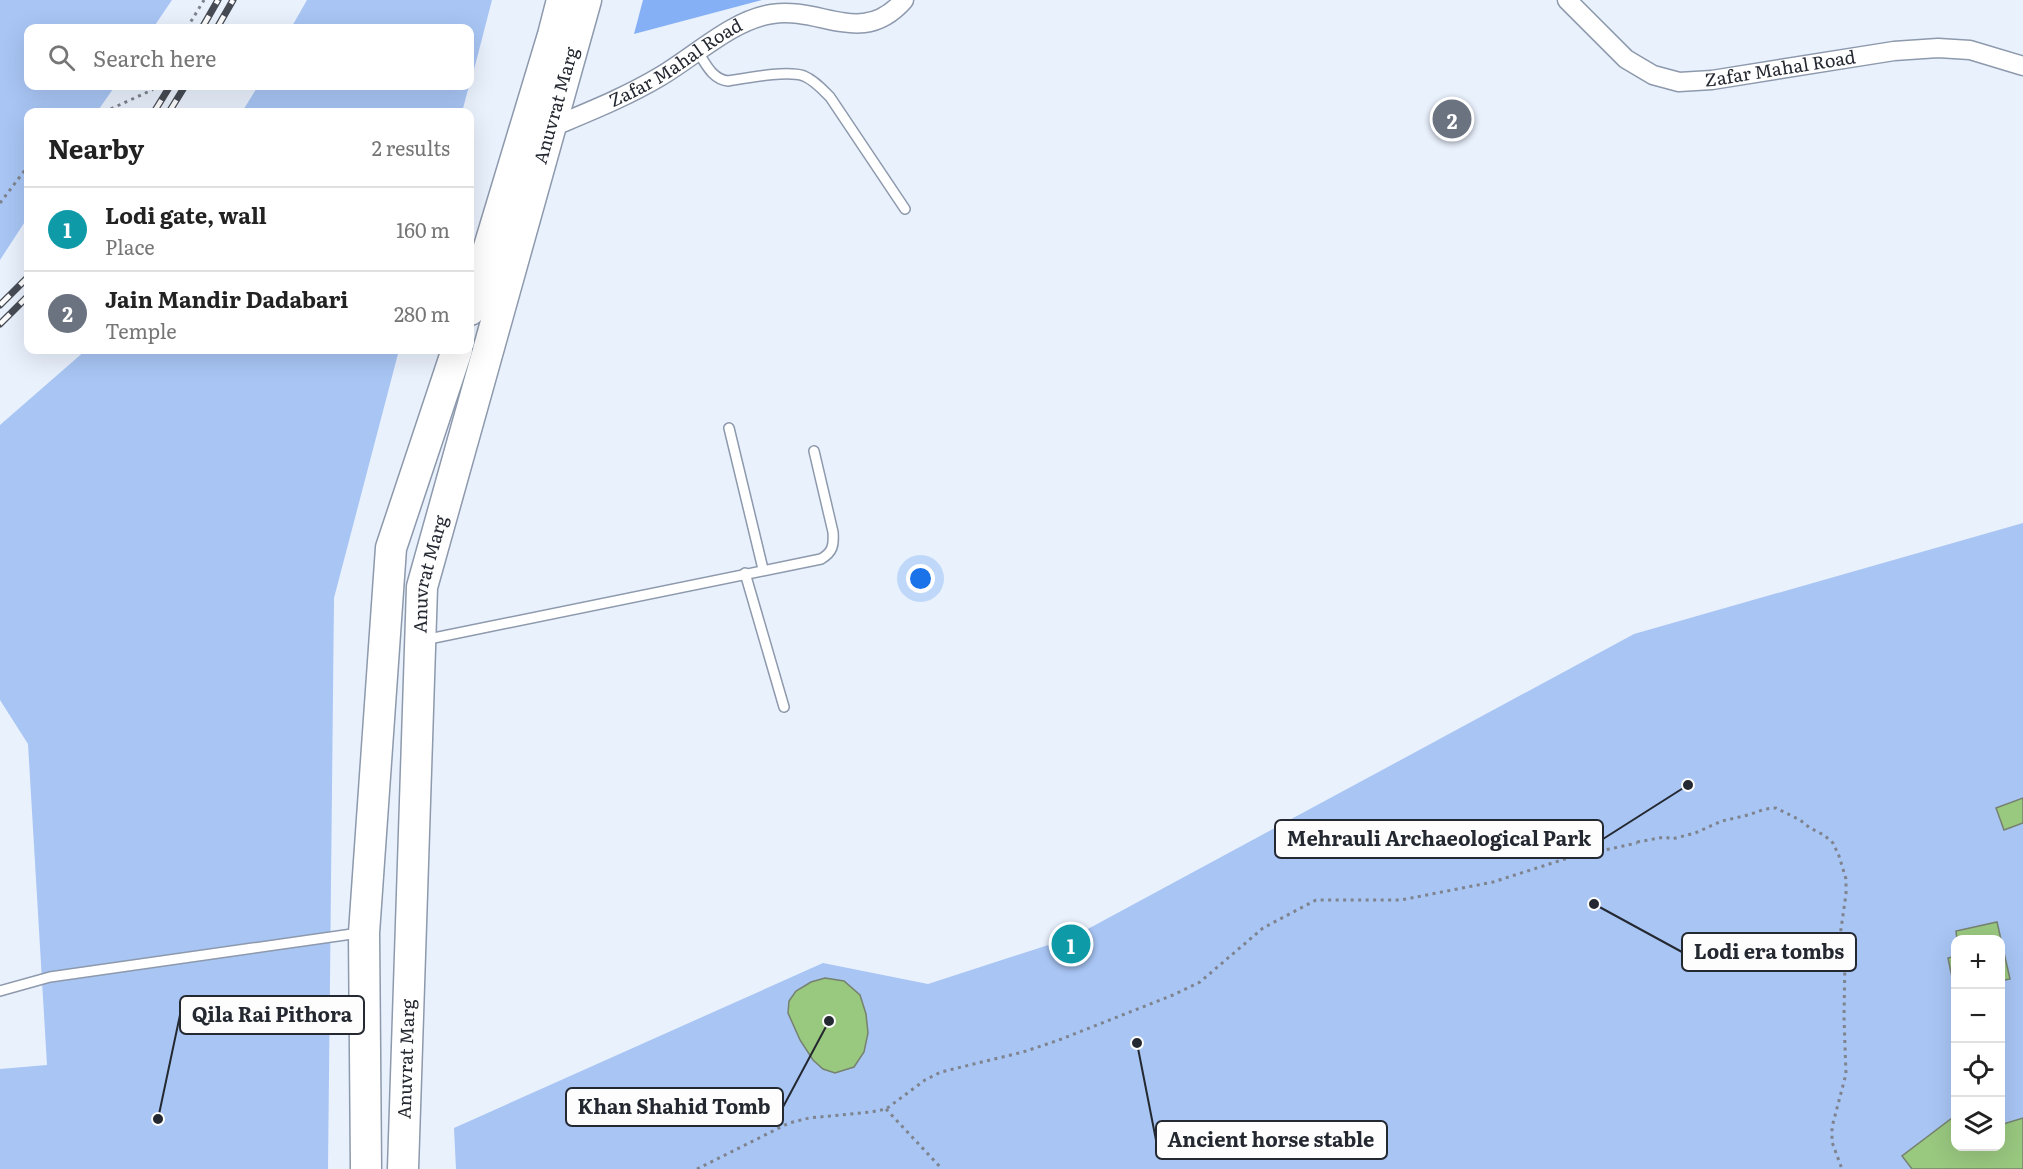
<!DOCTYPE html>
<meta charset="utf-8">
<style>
body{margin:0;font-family:Literata,serif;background:#f6f6f6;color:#222}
.controls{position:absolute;right:18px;bottom:18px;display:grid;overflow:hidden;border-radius:12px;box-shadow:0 6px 24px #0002}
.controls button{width:54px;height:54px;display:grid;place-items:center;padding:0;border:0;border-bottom:2px solid #e0e0e0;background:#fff;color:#222;font:30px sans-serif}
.you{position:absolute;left:921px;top:579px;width:21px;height:21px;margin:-15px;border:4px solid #fff;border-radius:50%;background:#1a73e8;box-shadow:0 0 0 9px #1a73e833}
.badge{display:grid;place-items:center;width:39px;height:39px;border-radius:50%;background:#447d15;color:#fff;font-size:20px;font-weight:700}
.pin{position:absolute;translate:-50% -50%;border:3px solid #fff;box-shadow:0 2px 6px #0006}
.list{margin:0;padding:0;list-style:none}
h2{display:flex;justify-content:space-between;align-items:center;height:78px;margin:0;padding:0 24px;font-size:26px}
h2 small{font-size:20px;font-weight:400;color:#767676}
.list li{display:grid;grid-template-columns:39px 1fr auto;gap:18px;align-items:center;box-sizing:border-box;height:84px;padding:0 24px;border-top:2px solid #e0e0e0}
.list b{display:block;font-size:22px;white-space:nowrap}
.list p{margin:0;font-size:20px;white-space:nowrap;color:#767676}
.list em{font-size:20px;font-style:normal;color:#767676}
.icon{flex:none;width:33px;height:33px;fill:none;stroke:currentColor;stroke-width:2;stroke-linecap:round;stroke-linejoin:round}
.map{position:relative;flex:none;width:2023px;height:1169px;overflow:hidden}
.search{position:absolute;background:#fff;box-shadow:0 6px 24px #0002;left:24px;top:24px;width:450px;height:66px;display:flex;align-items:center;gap:15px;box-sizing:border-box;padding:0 21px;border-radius:12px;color:#767676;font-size:22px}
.panel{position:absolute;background:#fff;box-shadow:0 6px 24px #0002;left:24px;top:108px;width:450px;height:246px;border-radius:12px}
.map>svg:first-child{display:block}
</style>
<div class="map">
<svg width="2023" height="1169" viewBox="0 0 2023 1169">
<rect width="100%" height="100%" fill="#e9f1fd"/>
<g fill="#a8c5f4" fill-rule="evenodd">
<path d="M0,0H172L153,28H28V86H115L97,112H28V217L0,260Z"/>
<path d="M307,0H492L470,85V28H291Z"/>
<path d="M258,86H469L462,112H242Z"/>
<path d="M86,350H399L334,598L328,1169H0V1069L47,1065L28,744L0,700V425Z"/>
<path d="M2023,523V1169H456L454,1128L823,963L928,984L1073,937L1634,634ZM1956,940H2000V1146H1956Z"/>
</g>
<path fill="#85b0f5" d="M643,0H762L634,34Z"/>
<g fill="#99c87f" stroke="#76826f" stroke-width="1.5">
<path d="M2023,798V823L2004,830L1996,808Z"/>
<path d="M1997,922L2010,979L2000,981V940H1957L1956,931Z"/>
<path d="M1956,956V992H1955L1948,958Z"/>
<path d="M825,978L844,981L860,995L866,1014L868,1033L864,1052L854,1067L835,1073L823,1069L813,1060L800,1040L788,1013L789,1001L796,991L811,982Z"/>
<path d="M1956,1115V1146H2000V1125L2023,1118V1169H1912L1902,1156Z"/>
</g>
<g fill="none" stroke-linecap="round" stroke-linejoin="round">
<defs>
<g id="service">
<path d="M698,52C706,64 712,79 728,81C747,78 787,70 804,76C814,80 822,89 830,97L905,209"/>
<path d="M729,428L763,569"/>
<path d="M745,573L784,707"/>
<path d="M424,640L821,559C833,552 834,545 833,532L814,451"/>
<path d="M0,991L50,977L359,933"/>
</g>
<g id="minor">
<path id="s1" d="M1567,0L1626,59L1653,75L1679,82L1712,80L1894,51L1938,48L1970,50L2023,66"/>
<path id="s2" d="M550,128C588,112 626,97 661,76C695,56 732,20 772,14C821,6 862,48 904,0"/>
</g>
<g id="trunk">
<path d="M470,310L553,35L562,0"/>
<path d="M366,1169L364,933L391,548L457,350"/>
<path id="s3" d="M403,1169L422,587L586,0"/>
</g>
</defs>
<use href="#service" stroke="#8d99ac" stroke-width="12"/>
<use href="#minor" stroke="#8d99ac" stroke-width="21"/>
<use href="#trunk" stroke="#8d99ac" stroke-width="33"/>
<g stroke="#7e838d" stroke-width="3" stroke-dasharray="3 4.5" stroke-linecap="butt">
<path d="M187,28L204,0"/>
<path d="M104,112L152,90L154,86"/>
<path d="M0,203L28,166"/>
<path d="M1637,842L1665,837L1672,839L1695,833L1722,821L1748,815L1765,809L1776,808L1800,820L1810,828L1824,835L1833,843L1839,856L1846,879V894L1840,936L1845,957L1844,1017L1846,1074L1832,1127V1142L1842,1169"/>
<path d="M886,1109L942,1169"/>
<path d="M697,1169L789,1123L809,1118L871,1112L886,1109L925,1080L941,1072L1023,1052L1059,1040L1173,995L1200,982L1263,928L1316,900H1401L1493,882L1568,858L1637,843"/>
</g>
<use href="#service" stroke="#fff" stroke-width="9"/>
<use href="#minor" stroke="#fff" stroke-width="18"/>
<use href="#trunk" stroke="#fff" stroke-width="30"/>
<defs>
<g id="rail">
<path d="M202,28L218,0"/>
<path d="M217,28L233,0"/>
<path d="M154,112L170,86"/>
<path d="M169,112L185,86"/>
<path d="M0,305L28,277"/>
<path d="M0,324L28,296"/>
</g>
</defs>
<use href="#rail" stroke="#464b54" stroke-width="7"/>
<use href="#rail" stroke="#fdfdfd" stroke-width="4.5" stroke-dasharray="14" stroke-linecap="butt"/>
</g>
<g text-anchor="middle" stroke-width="4.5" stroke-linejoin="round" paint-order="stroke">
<g font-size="18" fill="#242830" stroke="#fdfdfd">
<text dy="6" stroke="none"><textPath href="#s2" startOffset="142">Zafar Mahal Road</textPath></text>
<text dy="6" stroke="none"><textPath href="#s1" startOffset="244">Zafar Mahal Road</textPath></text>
<text dy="6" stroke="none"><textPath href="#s3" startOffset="1082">Anuvrat Marg</textPath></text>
<text dy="6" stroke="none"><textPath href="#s3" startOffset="596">Anuvrat Marg</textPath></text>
<text dy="6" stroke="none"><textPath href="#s3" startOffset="110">Anuvrat Marg</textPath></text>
</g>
</g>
<path fill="none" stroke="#242830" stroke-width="2" d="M1688 785L1603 839M1594 904L1682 952M158 1119L180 1015M829 1021L783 1107M1137 1043L1156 1140"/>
<g fill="#242830" stroke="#fdfdfd" stroke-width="2">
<circle cx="1688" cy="785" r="6"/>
<circle cx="1594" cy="904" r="6"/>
<circle cx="158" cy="1119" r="6"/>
<circle cx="829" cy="1021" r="6"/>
<circle cx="1137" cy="1043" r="6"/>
</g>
<g fill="#fdfdfd" stroke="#242830" stroke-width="2">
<rect x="1275" y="820" width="328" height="38" rx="6"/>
<rect x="1682" y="933" width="174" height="38" rx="6"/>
<rect x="180" y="996" width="184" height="38" rx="6"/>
<rect x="566" y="1088" width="217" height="38" rx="6"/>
<rect x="1156" y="1121" width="231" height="38" rx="6"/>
</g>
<g font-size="20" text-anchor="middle" font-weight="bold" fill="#242830">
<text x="1439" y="846">Mehrauli Archaeological Park</text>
<text x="1769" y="959">Lodi era tombs</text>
<text x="272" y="1022">Qila Rai Pithora</text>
<text x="674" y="1114">Khan Shahid Tomb</text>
<text x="1271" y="1147">Ancient horse stable</text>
</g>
</svg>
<div class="controls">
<button>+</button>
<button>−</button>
<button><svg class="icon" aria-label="locate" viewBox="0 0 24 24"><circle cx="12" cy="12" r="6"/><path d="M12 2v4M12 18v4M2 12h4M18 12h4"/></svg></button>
<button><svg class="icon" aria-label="layers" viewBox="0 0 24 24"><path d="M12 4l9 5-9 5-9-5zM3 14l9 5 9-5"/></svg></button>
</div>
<div class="you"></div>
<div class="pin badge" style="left:1071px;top:944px;background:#0f9aa8">1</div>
<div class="pin badge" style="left:1452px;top:119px;background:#6b7280">2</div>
<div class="search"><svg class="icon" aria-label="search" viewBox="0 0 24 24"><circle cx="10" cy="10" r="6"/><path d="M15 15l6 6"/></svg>Search here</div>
<section class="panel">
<h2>Nearby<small>2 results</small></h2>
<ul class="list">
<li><span class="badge" style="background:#0f9aa8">1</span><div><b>Lodi gate, wall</b><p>Place</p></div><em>160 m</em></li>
<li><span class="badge" style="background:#6b7280">2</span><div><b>Jain Mandir Dadabari</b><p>Temple</p></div><em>280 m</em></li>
</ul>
</section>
</div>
